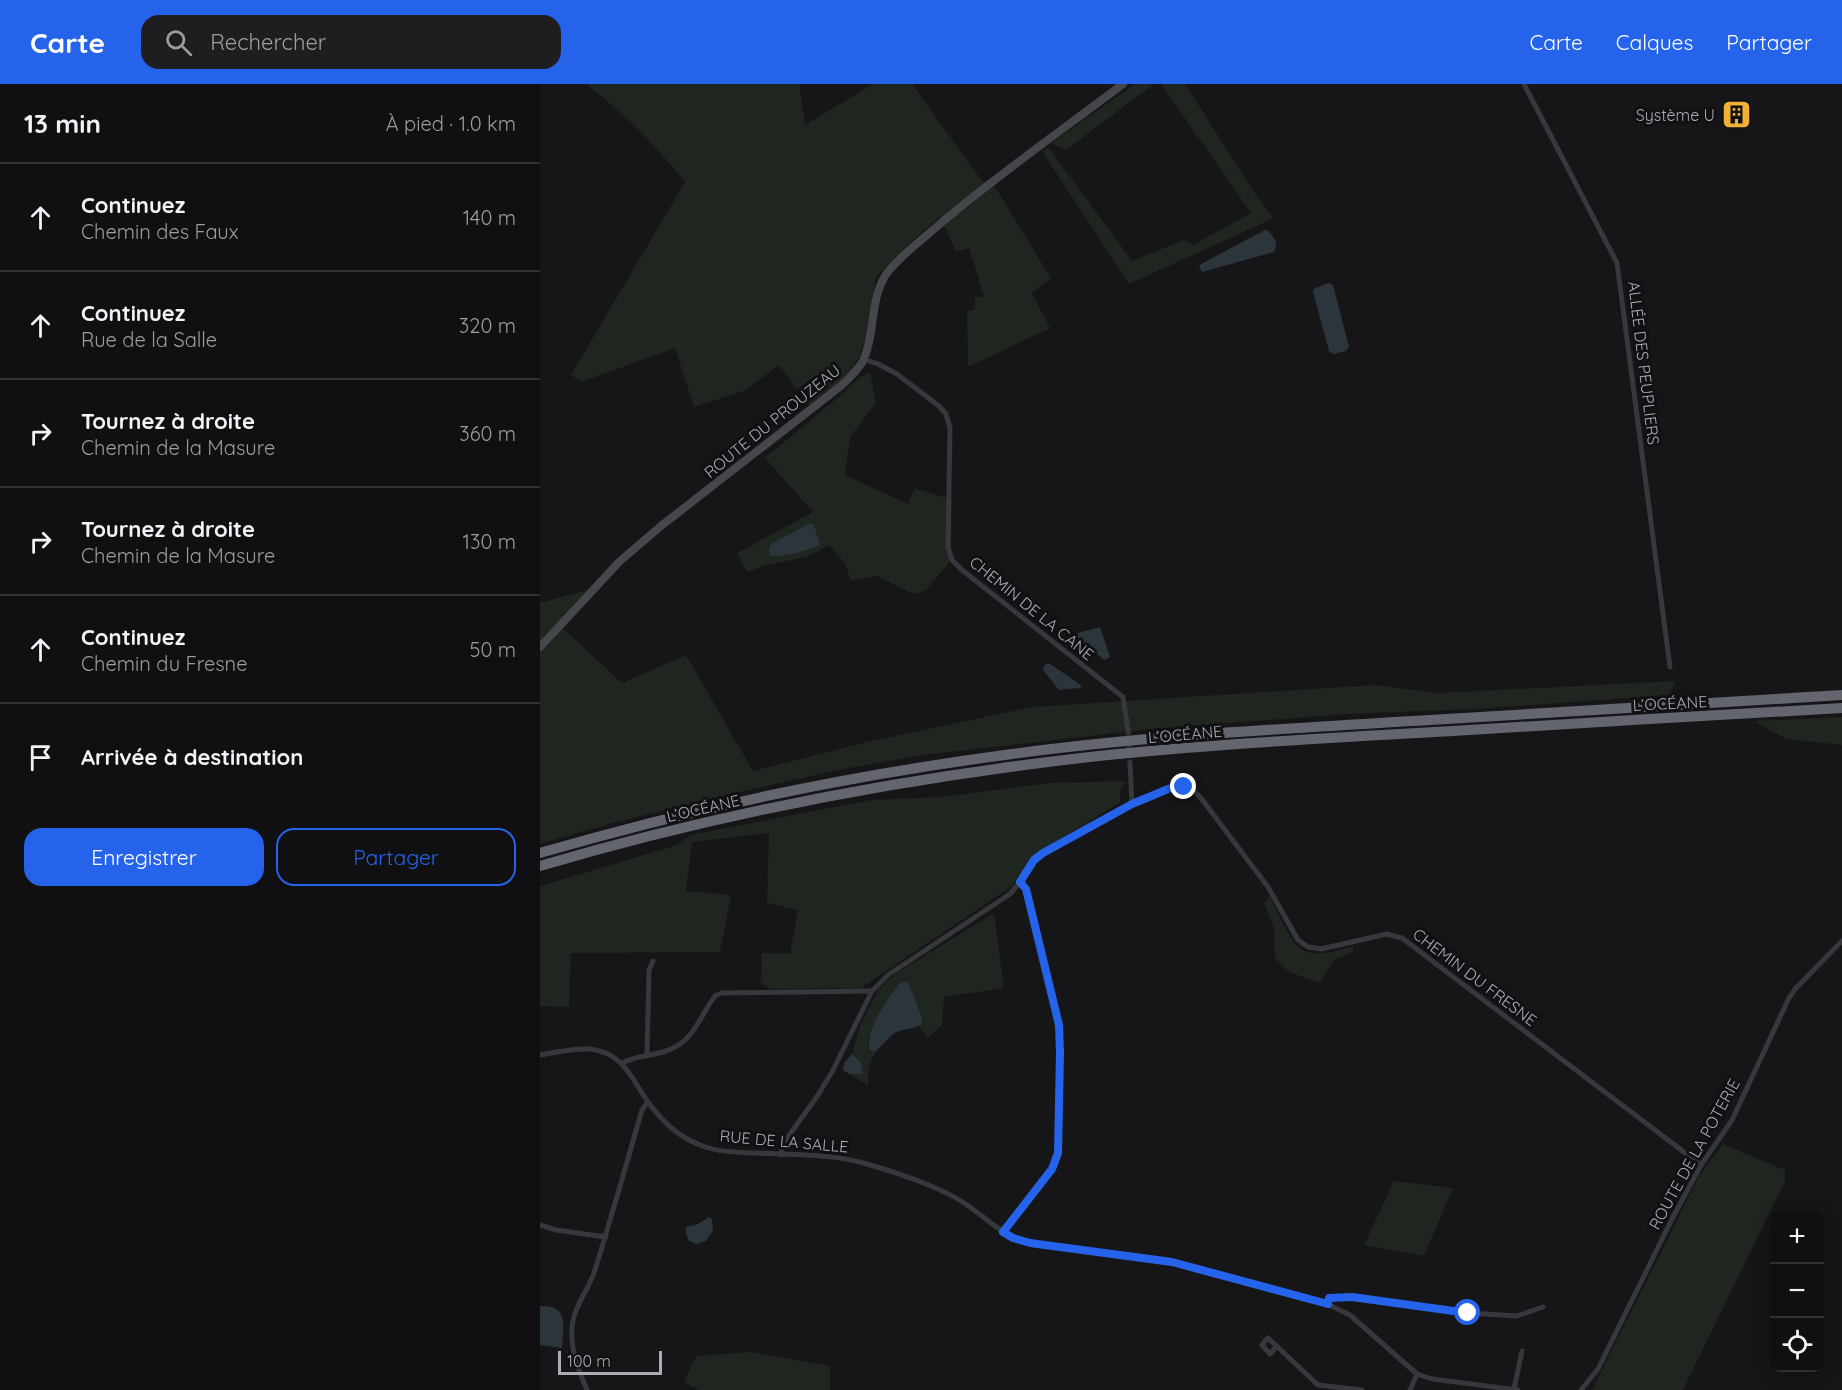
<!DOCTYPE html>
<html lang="fr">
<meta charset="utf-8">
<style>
body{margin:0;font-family:Quicksand,sans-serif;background:#1e1e20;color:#f1f3f6}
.controls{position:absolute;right:18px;bottom:18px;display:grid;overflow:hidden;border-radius:12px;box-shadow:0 3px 15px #0003}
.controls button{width:54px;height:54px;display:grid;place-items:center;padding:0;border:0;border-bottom:2px solid #303032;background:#101012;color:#f1f3f6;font:30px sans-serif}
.scale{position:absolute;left:18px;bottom:15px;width:104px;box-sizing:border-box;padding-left:6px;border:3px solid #a8adb8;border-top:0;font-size:16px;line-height:21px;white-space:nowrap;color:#a8adb8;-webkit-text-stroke:4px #111113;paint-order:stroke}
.stop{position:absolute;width:18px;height:18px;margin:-14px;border:4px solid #2563eb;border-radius:50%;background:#fff}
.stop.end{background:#2563eb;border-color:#fff;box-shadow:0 2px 6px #0008}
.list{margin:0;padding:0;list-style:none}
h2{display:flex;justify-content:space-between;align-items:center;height:78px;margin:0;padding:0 24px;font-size:26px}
h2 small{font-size:20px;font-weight:400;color:#9c9d9f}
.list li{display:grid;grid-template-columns:39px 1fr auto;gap:18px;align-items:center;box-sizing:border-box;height:108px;padding:0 24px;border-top:2px solid #303032}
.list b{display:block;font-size:22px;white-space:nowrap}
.list p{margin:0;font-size:20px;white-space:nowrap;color:#9c9d9f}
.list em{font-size:20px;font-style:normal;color:#9c9d9f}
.actions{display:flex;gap:12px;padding:18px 24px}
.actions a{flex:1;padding:14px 0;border:2px solid #2563eb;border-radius:18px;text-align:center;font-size:21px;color:#2563eb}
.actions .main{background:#2563eb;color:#fff}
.icon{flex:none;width:33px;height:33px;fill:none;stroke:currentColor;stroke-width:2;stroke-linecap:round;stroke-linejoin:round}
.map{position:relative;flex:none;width:1302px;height:1306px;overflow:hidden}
header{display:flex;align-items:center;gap:36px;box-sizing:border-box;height:84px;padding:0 30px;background:#2563eb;color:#fff}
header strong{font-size:28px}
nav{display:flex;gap:33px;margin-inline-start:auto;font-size:21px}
.search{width:420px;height:54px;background:#1e1e20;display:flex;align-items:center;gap:15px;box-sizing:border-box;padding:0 21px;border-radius:18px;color:#9c9d9f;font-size:22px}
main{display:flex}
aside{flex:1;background:#101012}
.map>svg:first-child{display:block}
</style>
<header>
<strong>Carte</strong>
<div class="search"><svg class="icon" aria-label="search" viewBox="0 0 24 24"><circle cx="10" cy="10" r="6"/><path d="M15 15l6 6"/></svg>Rechercher</div>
<nav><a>Carte</a><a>Calques</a><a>Partager</a></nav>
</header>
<main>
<aside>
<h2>13 min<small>À pied · 1.0 km</small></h2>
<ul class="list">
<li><svg class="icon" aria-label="ahead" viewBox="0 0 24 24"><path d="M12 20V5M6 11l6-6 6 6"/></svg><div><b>Continuez</b><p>Chemin des Faux</p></div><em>140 m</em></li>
<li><svg class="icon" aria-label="ahead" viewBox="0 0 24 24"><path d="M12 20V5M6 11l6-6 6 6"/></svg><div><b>Continuez</b><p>Rue de la Salle</p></div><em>320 m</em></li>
<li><svg class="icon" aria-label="right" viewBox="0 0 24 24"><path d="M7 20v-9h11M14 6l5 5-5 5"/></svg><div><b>Tournez à droite</b><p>Chemin de la Masure</p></div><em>360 m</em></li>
<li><svg class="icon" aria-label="right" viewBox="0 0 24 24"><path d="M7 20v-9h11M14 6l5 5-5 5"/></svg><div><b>Tournez à droite</b><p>Chemin de la Masure</p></div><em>130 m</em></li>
<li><svg class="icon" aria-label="ahead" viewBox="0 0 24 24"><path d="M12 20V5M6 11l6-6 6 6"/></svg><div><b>Continuez</b><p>Chemin du Fresne</p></div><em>50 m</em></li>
<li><svg class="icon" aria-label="arrive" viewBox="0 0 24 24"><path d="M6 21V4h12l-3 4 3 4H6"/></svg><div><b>Arrivée à destination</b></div></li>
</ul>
<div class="actions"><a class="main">Enregistrer</a><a>Partager</a></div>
</aside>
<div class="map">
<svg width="1302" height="1306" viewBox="0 0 1302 1306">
<rect width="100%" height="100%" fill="#161618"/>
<g fill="#1e261f">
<path d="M46,0H259L265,41L333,0H372L442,97L455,103L511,194L492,209L510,244L428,283L427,227L434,226L435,214L444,212L429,164L416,168L400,133L372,157L336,193L328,247L320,271L308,292L269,321L239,281L206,306L154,323L135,264L41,298L31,291L145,98C116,62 83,28 46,0Z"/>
<path d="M595,0H614L526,66L511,59Z"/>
<path d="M621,0H645L716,111L734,134L589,200L502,67L509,64L592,177L644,156L653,161L711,129Z"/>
<path d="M330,289L336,319L310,353L305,391L368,420L375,404L412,416L411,458L409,479L385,507L373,510L337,492L311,496L304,478L289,461L267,473L226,481L207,488L197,469L273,428L225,374L301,311L320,293Z"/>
<path d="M47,506L18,540L82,599L146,571L213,687L327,658L492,623L835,601L898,609L1135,597L1129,611L936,625L807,630L611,645L383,671L298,686L187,711L69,740L0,760V519Z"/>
<path d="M1302,633V661L1246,655L1214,637Z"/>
<path d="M586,697L580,707V718L491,774L472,802L321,904L229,905L221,897L222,869L250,870L258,826L227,819L229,749L152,758L146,807L191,811L180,868L31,869L29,923L0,922V802L137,761L150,751L331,716L401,713L509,699Z"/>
<path d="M729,811C737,826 748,855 761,865C775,875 799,866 813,862V868L794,876L779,899L747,887L735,874L734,845L724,818L727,817Z"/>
<path d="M454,829L464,904L404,913L402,941L388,954L379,943L382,940L345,919L328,956L329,966L335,968L329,983L328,1001L309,990L323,989L321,978L312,970L320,942L339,905L355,890Z"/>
<path d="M1183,1060L1245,1086V1097L1143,1306H1052L1159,1092Z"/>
<path d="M854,1097L913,1104L884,1172L824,1161Z"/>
<path d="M211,1268L290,1282V1306H158L144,1298L156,1272Z"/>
</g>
<g fill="#2c353c">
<path d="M725,146L729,147C734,154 739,159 734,168L662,188L659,183L661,180Z"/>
<path d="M789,199L793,201L809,263L806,267L793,270L789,267L773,208L775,204Z"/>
<path d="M270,439L274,441L280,461C267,466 242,475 229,471V465L231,460Z"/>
<path d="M560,543L570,573L565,576L538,557V549Z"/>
<path d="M509,579L542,602L540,604L519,606L503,586L504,582Z"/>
<path d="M361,898H368L382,934V940C374,946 362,944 353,950C347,955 341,963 335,968L329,966C327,941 347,916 361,898Z"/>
<path d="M312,970L321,978L323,990H309L303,986L304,979Z"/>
<path d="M169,1133L172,1135L173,1147L166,1157L157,1160L149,1157L146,1149V1143L158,1140Z"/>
<path d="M0,1222C30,1220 23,1244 22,1264L0,1261Z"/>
</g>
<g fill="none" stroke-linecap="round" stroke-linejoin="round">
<path stroke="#333438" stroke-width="5" stroke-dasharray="5 2.5" stroke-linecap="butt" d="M588,646L590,680"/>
<g stroke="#37383d" stroke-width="5">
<path d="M984,0L1077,179L1130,583"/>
<path d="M323,275L338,280L357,290L399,322L406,330L410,344L408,463L412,476L422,486L583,613L588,646"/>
<path d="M590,680L592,720"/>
<path d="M0,971C16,968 33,964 50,965C84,969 91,994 108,1018C122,1037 137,1052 160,1061C177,1068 195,1068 214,1069C251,1071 291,1069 327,1080C356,1088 400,1103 424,1119C446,1133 464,1154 490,1159L632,1178L764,1213L787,1220L810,1231L877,1290L892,1295L978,1306"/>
<path d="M107,972L109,886L113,877"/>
<path d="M82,979C95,972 109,972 123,968C156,958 158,933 176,911L182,909L332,907"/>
<path d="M241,1071L243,1060L278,1011L292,988L332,907L348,891L470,810L480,798"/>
<path d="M0,1141L16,1146L66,1153"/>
<path d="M463,1148L512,1085L518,1069L520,968L519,941L486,805L480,798L494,776L503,769L592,720L633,703H644L653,706L661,714L728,803L758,856L768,863L781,865L847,850L862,854L1161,1081"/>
<path d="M787,1220L789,1214L812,1213L928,1229L977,1232L1003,1223"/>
<path d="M737,1262L730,1270L722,1261L728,1254L778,1301L822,1306"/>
<path d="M974,1305L982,1267"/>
<path d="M47,1306C39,1286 30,1267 32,1244C33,1224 47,1208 54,1189C71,1135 86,1081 102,1026L108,1018"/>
<path d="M870,1306L877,1290"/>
<path d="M1041,1306L1058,1285L1132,1135L1161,1081L1192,1036L1249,914L1256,904L1302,857"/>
</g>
<path stroke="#45474d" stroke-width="8" d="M0,563L80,477L121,442L302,301C310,293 318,286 323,277C336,249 329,215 347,189C362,170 383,155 401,139C459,90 522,46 583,0"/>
<g stroke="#63666e" stroke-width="10">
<path d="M0,769C154,724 312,691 472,670C605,652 739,645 873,637C1016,628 1159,620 1302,611"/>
<path d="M0,782C179,729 364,694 550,673C671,660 792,654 913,647C1043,639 1172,631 1302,624"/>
</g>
</g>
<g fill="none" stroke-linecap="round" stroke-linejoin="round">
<path stroke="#2563eb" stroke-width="8" d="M644,703H633L592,720L503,769L494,776L480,798L486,805L519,941L520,968L518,1069L512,1085L463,1148L473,1154L490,1159L632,1178L788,1220L789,1214L812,1213L928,1229"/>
</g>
<defs>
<symbol id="building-square" viewBox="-11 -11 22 22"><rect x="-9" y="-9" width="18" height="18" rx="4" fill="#f2b134" stroke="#111113"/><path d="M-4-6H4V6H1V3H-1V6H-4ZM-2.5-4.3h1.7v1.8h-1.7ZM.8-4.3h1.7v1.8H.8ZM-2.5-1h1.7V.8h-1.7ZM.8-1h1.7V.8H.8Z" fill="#111"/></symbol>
</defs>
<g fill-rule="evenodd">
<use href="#building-square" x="1180" y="14" width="33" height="33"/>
</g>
<g text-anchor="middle" stroke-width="6" stroke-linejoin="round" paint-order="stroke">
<g font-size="16" fill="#a8adb8" stroke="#111113" text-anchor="end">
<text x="1175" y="37">Système U</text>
</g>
<g font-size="16" fill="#a8adb8" stroke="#111113">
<text transform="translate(1104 279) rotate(83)" y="6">ALLÉE DES PEUPLIERS</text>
<text transform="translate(232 337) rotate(-39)" y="6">ROUTE DU PROUZEAU</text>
<text transform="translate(492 524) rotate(39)" y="6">CHEMIN DE LA CANE</text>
<text transform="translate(1130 619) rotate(-3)" y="6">L’OCÉANE</text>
<text transform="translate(645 650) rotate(-5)" y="6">L’OCÉANE</text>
<text transform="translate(163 724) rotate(-13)" y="6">L’OCÉANE</text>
<text transform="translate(935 893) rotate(37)" y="6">CHEMIN DU FRESNE</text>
<text transform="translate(244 1057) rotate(5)" y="6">RUE DE LA SALLE</text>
<text transform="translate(1154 1070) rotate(-61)" y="6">ROUTE DE LA POTERIE</text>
</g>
</g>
</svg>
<div class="controls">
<button>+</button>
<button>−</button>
<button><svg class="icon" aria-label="locate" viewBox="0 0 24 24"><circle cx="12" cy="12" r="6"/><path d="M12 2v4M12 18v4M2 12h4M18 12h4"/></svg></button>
</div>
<div class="scale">100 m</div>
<div class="stop" style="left:928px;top:1229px"></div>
<div class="stop end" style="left:644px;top:703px"></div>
</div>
</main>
